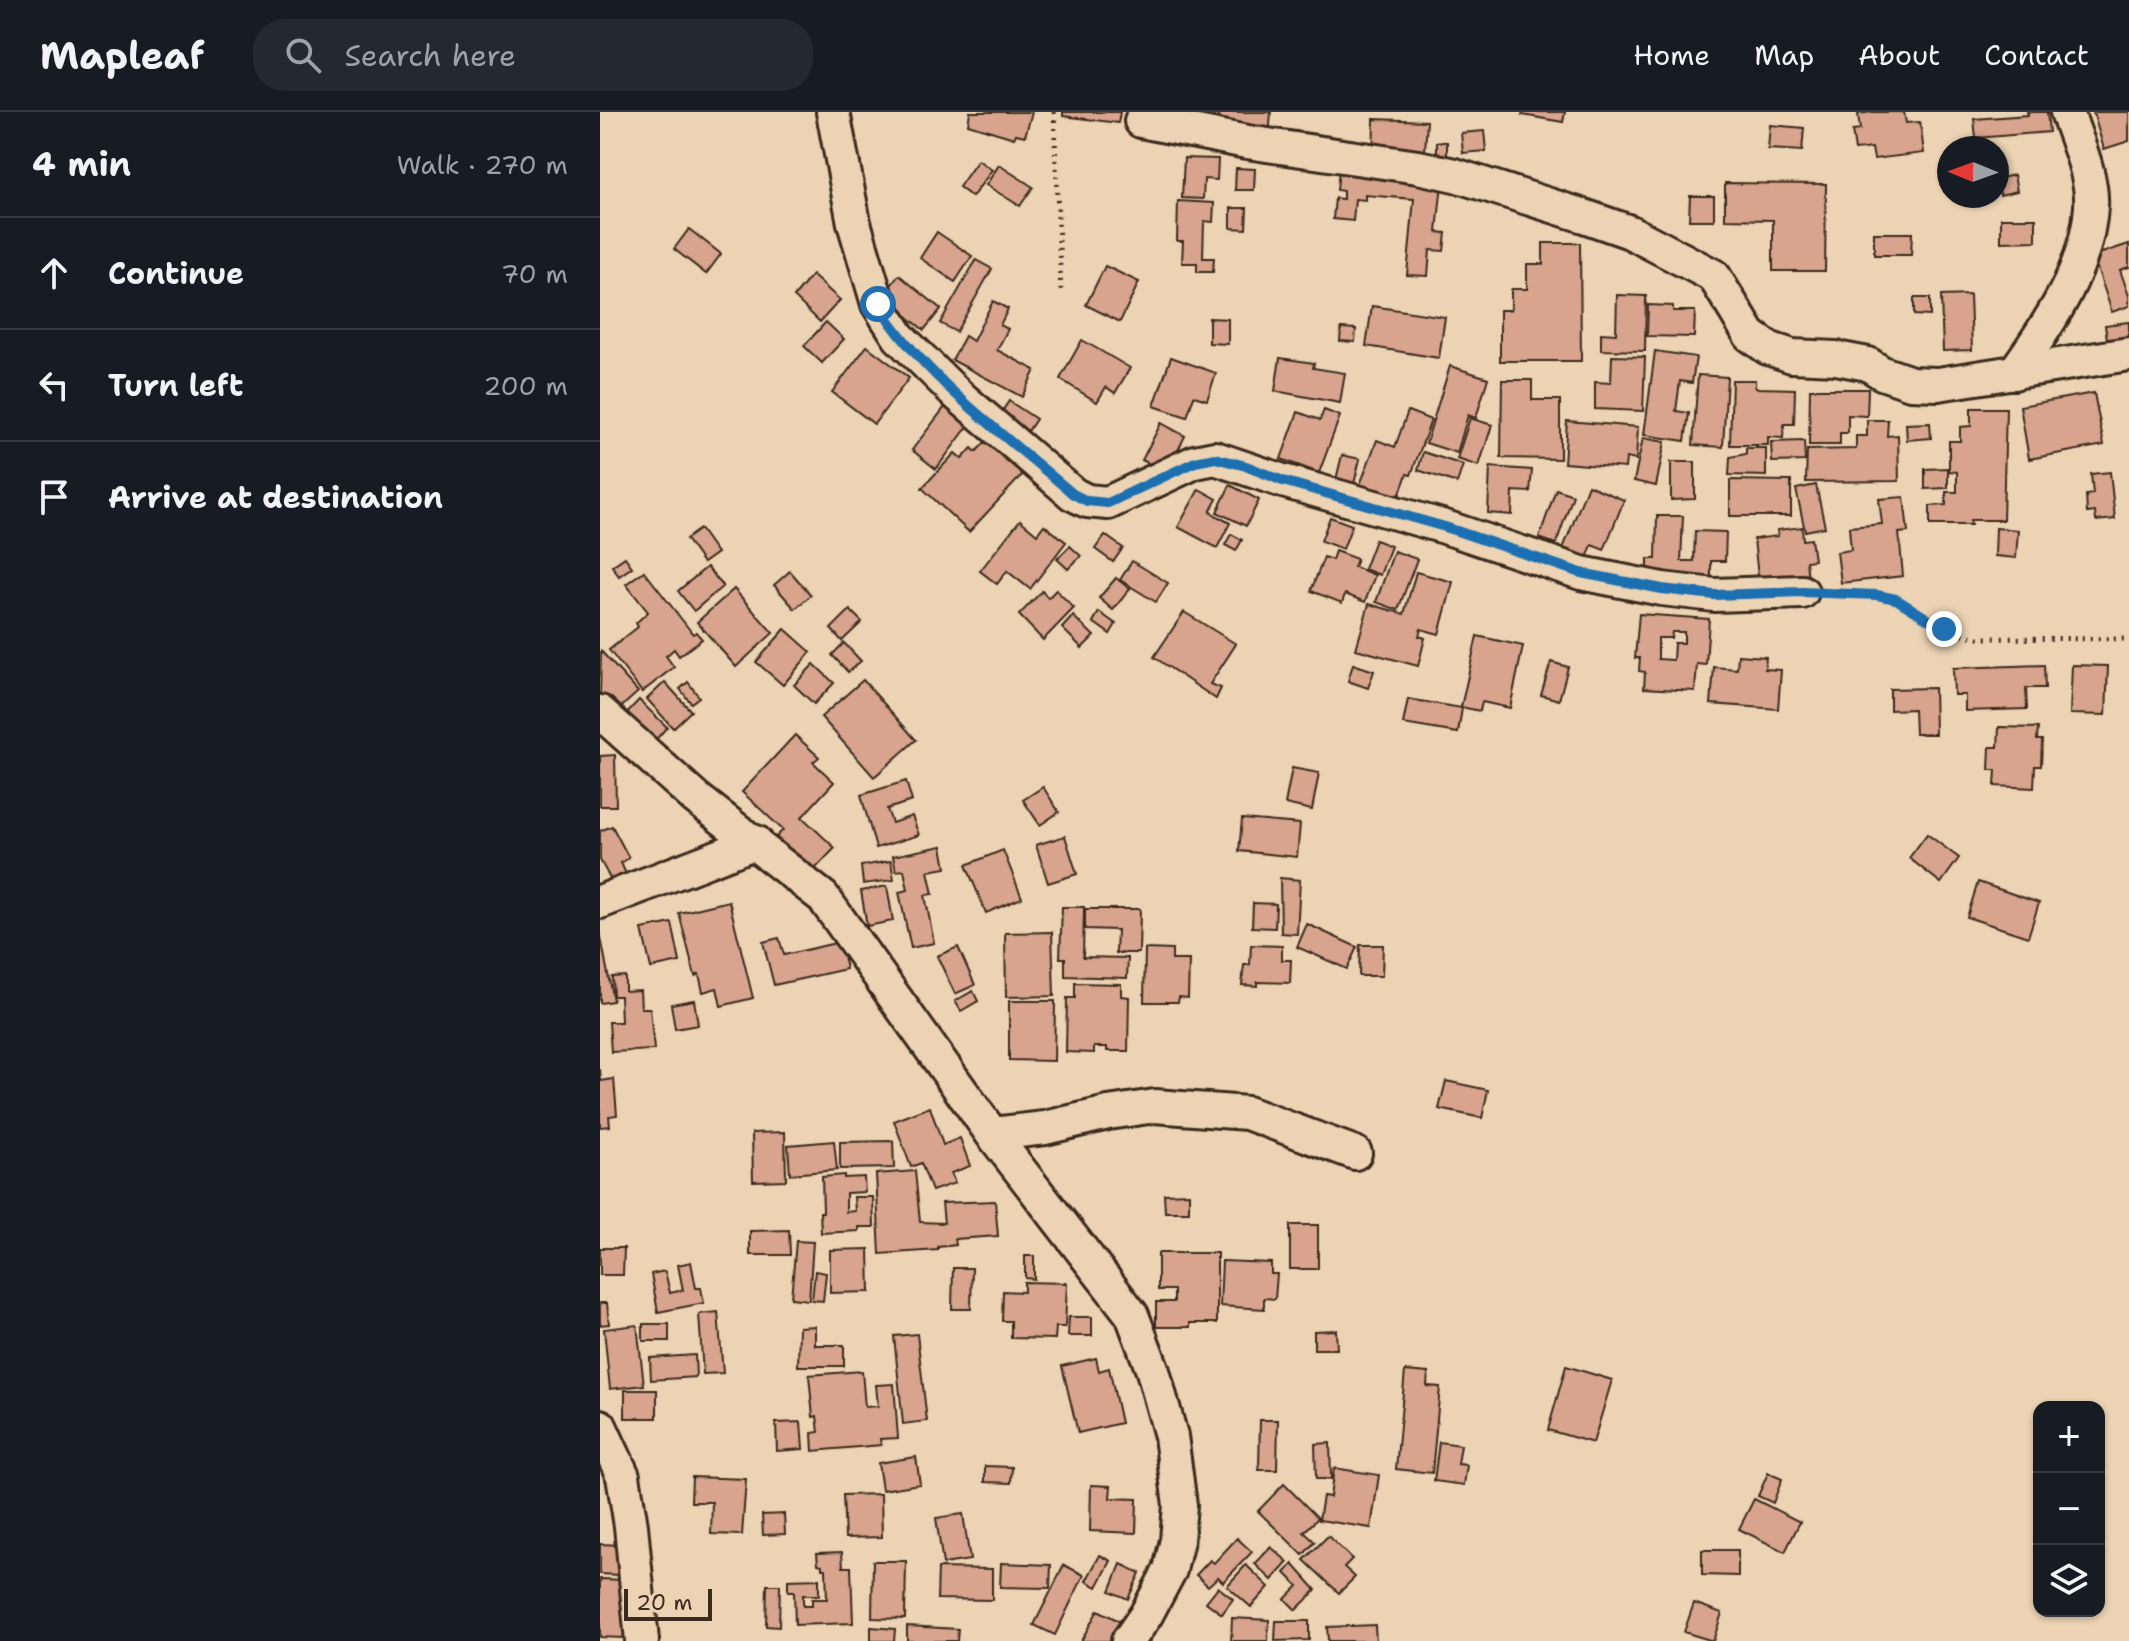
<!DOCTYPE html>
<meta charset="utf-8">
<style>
body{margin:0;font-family:"Shantell Sans",sans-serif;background:#242831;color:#f1f3f6}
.controls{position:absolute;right:24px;bottom:24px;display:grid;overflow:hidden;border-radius:16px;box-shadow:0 2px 6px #0004}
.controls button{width:72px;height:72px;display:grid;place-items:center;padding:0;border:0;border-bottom:2px solid #363941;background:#171b24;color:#f1f3f6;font:40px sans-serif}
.compass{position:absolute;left:1337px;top:24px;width:72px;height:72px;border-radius:50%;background:#171b24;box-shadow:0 2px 6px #0004;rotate:271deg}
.scale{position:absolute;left:24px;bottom:20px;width:88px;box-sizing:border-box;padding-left:8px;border:4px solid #3b2a1e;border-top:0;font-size:22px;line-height:28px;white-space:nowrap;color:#3b2a1e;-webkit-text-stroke:6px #ebd3b3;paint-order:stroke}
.stop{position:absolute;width:24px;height:24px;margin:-18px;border:6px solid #1f6fb2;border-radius:50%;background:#fff}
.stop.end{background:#1f6fb2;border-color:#fff;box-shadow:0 2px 8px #0008}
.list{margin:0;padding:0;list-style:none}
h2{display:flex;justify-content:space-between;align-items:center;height:104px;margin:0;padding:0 32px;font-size:34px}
h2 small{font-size:26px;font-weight:400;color:#9ea1a6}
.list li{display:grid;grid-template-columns:52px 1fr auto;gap:24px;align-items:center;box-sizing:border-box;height:112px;padding:0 32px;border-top:2px solid #363941}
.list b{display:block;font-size:30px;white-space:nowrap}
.list em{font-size:26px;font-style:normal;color:#9ea1a6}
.icon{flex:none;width:44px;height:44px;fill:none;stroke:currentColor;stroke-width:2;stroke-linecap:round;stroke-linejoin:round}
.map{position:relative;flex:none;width:1529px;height:1529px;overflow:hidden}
header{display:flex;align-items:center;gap:48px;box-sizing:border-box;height:112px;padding:0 40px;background:#171b24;border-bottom:2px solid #363941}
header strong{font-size:38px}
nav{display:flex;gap:44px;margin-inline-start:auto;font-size:28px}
.search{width:560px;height:72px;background:#242831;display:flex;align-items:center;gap:20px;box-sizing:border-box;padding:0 28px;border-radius:32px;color:#9ea1a6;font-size:30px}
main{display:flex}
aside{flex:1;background:#171b24}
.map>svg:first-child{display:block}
</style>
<header>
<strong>Mapleaf</strong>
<div class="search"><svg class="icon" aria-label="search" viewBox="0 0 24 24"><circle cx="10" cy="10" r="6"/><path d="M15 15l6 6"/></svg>Search here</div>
<nav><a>Home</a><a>Map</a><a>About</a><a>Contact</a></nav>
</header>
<main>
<aside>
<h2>4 min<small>Walk · 270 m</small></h2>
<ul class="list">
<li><svg class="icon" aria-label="ahead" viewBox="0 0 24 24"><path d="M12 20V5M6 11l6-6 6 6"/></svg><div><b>Continue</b></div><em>70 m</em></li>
<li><svg class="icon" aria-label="left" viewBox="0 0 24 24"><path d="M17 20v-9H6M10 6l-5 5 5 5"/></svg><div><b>Turn left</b></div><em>200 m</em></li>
<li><svg class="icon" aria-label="arrive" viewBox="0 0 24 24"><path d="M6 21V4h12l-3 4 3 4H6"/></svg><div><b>Arrive at destination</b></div></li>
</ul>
</aside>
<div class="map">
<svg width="1529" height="1529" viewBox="0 0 1529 1529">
<rect width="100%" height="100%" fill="#ebd3b3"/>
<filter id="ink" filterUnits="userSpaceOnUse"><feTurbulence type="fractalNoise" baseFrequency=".0125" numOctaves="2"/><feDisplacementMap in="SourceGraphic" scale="16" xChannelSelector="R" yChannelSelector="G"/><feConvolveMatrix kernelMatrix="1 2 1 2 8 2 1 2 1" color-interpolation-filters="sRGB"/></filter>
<g filter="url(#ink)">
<g fill="#d8a48d" stroke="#3b2a1e" stroke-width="2" fill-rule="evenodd">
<path d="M370,0H432L425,24L416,22L414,26L368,12Z"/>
<path d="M463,0H520L518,11L463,4Z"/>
<path d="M575,0H614L613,22Z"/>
<path d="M618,0H671L669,26L618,14Z"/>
<path d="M923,0H965L963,10L922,3Z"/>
<path d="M1273,0H1304L1306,11L1320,10L1324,41L1274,47L1272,36L1255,38L1252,19L1260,18L1258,2Z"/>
<path d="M1427,0H1447L1449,20L1376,26L1374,7L1428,3Z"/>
<path d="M1493,0H1529V29L1504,37Z"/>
<path d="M774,7L827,9L824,53L773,51Z"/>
<path d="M1170,13L1204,16L1202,39L1168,37Z"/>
<path d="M884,19L886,39L863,41L861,21Z"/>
<rect x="837" y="30" width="10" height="20"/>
<path d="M584,46L618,47L617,68L604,67L603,87L582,86Z"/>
<path d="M378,48L392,58L372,85L359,75Z"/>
<path d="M399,53L433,75L420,94L386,73Z"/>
<path d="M636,56L655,57L654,78H635Z"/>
<path d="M739,56L843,61L837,120L846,121L844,139L830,138L828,164L807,163L814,87L765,83V88L755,87L753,109L733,107L735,86L743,87V79L737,78Z"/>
<path d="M1414,63L1417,79L1400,83L1397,67Z"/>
<path d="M1125,71L1226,72L1225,159H1173V108L1125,107Z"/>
<path d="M1090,84H1114V108H1089Z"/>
<path d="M578,89L614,91L613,110L604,109L603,146H614L613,160H597V151H582L583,129H577Z"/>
<path d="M631,96H647L646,117L631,116Z"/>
<path d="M1401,106H1436V129L1401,130Z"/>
<path d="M89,117L121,142L106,162L74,137Z"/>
<path d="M337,120L372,144L355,170L320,146Z"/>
<path d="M1274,121H1312L1311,143H1274Z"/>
<path d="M943,131H980L981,249H900V198H911V177H927V152H943Z"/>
<path d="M1529,132V155L1520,158L1529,184V194L1512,200L1493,144Z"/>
<path d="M376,148L392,157L356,220L340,211Z"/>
<path d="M505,154L539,170L520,210L486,193Z"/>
<path d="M212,163L240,188L220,210L194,185Z"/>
<path d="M299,163L341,197L324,218L282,185Z"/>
<path d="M1017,183L1046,184L1045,239L1001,238V221L1016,222Z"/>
<path d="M1370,183L1372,238L1343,239L1341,184Z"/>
<path d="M1314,186H1330V204L1314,203Z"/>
<path d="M393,189L408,197L400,213L408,217L397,238L435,258L422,285L352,248L365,224L373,229Z"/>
<path d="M1048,193L1073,194V199H1095L1094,225L1047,224Z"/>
<path d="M772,194L845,205L839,246L766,234Z"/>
<path d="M609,206L628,207V232L609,231Z"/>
<path d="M226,210L244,227L222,251L204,234Z"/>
<path d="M1529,210V231L1508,234L1505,213Z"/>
<path d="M741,216L756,217L755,230L740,229Z"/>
<path d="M482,228L530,256L515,281L506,275L497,290L460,267Z"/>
<path d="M267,234L309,266L274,312L232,280Z"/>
<path d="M1055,239L1096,245L1092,271L1080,269L1076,299L1089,301L1085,329L1044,323Z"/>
<path d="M1012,244L1045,245L1043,299L995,297V270L1011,271Z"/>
<path d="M571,245L616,261L607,288L594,284L587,305L554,294Z"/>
<path d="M680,246L714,251L713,256L745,261L740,291L675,279Z"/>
<path d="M850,254L888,266L876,306L868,303L857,341L826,331Z"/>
<path d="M1098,263L1127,265L1123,335L1093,333Z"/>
<path d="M902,268H932V288H960V347L901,346Z"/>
<path d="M1132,268H1155V276L1195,277L1194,312H1184L1183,326L1168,325V333H1130Z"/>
<path d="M1210,277H1268L1267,304L1248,303V321H1240V333H1209Z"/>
<path d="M1494,281L1504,333L1429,347L1420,294Z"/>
<path d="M409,289L436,307L428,319L401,301Z"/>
<path d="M345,295L369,313L336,357L312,338Z"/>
<path d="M1371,296H1406L1403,408H1370L1371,413H1330V394L1346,393V380H1357V360L1349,359V329H1360V315L1371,314Z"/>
<path d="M724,298L740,304L719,361L681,347L698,300L720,308Z"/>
<path d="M808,299L831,308L811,363L807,362L798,387L760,373L777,328L795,335Z"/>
<path d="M870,306L892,313L879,354L857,347Z"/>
<path d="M1267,308H1288L1287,324L1298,323L1299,369L1206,370L1207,338L1256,337V324H1267Z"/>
<path d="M967,309L1038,315L1036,348L1026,346L1025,356L964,351Z"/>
<path d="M561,311L585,324L567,361L542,348Z"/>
<path d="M1330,311L1331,326L1307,328L1306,312Z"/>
<path d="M1043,326L1065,330L1056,374L1034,369Z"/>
<path d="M387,328L423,362L369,420L322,376L355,341L362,347L372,336L376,340Z"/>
<path d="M1204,329L1205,349L1172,350L1171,330Z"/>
<path d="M1146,336H1166V364L1129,363L1130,345L1146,342Z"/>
<path d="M823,340L863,353L857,371L818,358Z"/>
<path d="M742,343L760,347L753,376L735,372Z"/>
<path d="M1071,350H1095V387L1071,388Z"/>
<path d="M890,355L932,358L930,380L913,379L912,403L888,401Z"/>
<path d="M1348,356V376L1325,377V357Z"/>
<path d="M1510,360L1515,407L1496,409L1495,400L1487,401L1486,383L1493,382L1491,362Z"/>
<path d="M1130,368L1191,369V404H1130Z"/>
<path d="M630,373L659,388L646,414L617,400Z"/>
<path d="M988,373L1024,388L1004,438L992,433L985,451L961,442Z"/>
<path d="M1216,373L1225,415L1205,419L1196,377Z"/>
<path d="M599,377L617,387L610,400L630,411L617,436L578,415Z"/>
<path d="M956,377L973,383L956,432L939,426Z"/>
<path d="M1304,385L1308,420L1299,421L1303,464L1241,471L1237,440L1251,438L1249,415L1282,412L1279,387Z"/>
<path d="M1057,404H1083L1081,449H1094L1095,419L1126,420L1125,449H1111V466L1048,464V447H1056Z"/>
<path d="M730,405L752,413L743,437L721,429Z"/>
<path d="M420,408L437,422L444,413L466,430L430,477L407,459L397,472L380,459Z"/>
<path d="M1202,415L1203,428L1211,427L1214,448L1206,449L1208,467L1167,472L1166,464L1158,465L1154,427L1178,424L1177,418Z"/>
<path d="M1396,416L1418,418L1416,446L1395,444Z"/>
<path d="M100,417L117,441L103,451L86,427Z"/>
<path d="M631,422L642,428L636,439L625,433Z"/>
<path d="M505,423L523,436L513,450L495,437Z"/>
<path d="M775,428L791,434L780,463L764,457Z"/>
<path d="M470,434L481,444L468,457L457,447Z"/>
<path d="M735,439L757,447L754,455L775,463L765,490L745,482L742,491L711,479L724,445L732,448Z"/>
<path d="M794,439L817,447L798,498L776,490Z"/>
<path d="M25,445L32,455L19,464L12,454Z"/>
<path d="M532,449L568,471L556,490L520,468Z"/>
<path d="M107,455L123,474L94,499L78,479Z"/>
<path d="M44,459L93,522L96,520L102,527L79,544L74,537L66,544L74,555L42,580L9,538L38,515L36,511L48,500L26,472Z"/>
<path d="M190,459L211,483L195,497L174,473Z"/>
<path d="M816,460L853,470L839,522L821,517L819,524L825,526L818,554L756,537L769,492L804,502Z"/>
<path d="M516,466L530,477L513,498L499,486Z"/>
<path d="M134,477L173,521L136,555L97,510Z"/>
<path d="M456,478L474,496L443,528L419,503L442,479L448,486Z"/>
<path d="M250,498L262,510L242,529L231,517Z"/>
<path d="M499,500L516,512L510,522L493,510Z"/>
<path d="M584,500L636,532L610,572L621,576L616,587L554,545Z"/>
<path d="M1039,502L1109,507L1106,553L1097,552L1095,579L1044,576L1045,560L1039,559L1040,546H1035ZM1072,520H1084V531H1074L1073,548L1058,547V526H1071Z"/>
<path d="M473,504L494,524L482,536L462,516Z"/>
<path d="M185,517L211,540L183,573L156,550Z"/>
<path d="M877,524L923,534L910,596L882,590L880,599L861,595Z"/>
<path d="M244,531L261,549L248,560L232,543Z"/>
<path d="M1,539L38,580L15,601L0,584Z"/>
<path d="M1138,543L1166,545L1165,557L1181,558L1178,597L1111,592L1114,555L1137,557Z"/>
<path d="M951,550L968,555L959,588L941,583Z"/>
<path d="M214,552L234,571L214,592L194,573Z"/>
<path d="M753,552L774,559L768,576L748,569Z"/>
<path d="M1444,553L1445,576H1426L1427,597L1365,599V583H1354L1353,556Z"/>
<path d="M1472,553L1508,554L1506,603L1470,602Z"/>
<path d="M263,568L316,628L274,665L221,605Z"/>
<path d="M65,570L91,599L73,616L47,587Z"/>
<path d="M88,570L99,585L91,591L80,577Z"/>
<path d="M1334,576L1335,622H1315L1314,597L1290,598V577Z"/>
<path d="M808,587L862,596L858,621L803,612Z"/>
<path d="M39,588L67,615L51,633L22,606Z"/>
<path d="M1399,615L1438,616L1437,628H1442L1441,654H1435L1434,676L1395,674L1396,658H1389L1390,635H1398Z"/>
<path d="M195,623L219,645L213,650L234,670L202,705L235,736L213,759L176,725L183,718L142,680Z"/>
<path d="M15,643L16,694H0V644Z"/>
<path d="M692,656L719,661L712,698L685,692Z"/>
<path d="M306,669L312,689L287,697L292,711L312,704L319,723L276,736L261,683Z"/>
<path d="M443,675L459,700L440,713L423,688Z"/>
<path d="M642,707L700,712L697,745L639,739Z"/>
<path d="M12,714L29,746L21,751L26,762L12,770L0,748V719Z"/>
<path d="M1327,722L1359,746L1341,771L1309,746Z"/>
<path d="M465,724L477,762L448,771L436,733Z"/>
<path d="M342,734L346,756L328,759L333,782L325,783L334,831L311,836L299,780L308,778L304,758L296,759L293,744Z"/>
<path d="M403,738L422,786L386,801L366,753Z"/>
<path d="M291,749L294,768L263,772L261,754Z"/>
<path d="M680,766L700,768L697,822L681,821Z"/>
<path d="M1378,770L1439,791L1428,825L1367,805Z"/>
<path d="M287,774L293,809L267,814L261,779Z"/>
<path d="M129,789L153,886L121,894L117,876L103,880L99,862L95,864L79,801Z"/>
<path d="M653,791L676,792L675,816L652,815Z"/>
<path d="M462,795H484L483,845L528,846L527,866L465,864V846H460Z"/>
<path d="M485,797H540L539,841H516L517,818L485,817Z"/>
<path d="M72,811L80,850L51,856L42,817Z"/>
<path d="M707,812L757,835L747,857L697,835Z"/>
<path d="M0,820L13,889L0,891Z"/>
<path d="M452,820L454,884L406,885L405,821Z"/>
<path d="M179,826L184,843L240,830L246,857L174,873L163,830Z"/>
<path d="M651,833L682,834V848H691L690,871L657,870V874L642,873L644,853H650Z"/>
<path d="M760,833H783L782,864H759Z"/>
<path d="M358,835L375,873L355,882L337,844Z"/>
<path d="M545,837L572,838V848H589L588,886L579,885L578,890H544Z"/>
<path d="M25,864V879L40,878L41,896H50L54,938L11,940L9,910H21L20,884H13L12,865Z"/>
<path d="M475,871L521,872V884L529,885L528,939H507V935H494V941L466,940L467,886H475Z"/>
<path d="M373,879L378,889L361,899L355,889Z"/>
<path d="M94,888L98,913L75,917L71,892Z"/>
<path d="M409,889H455L454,949L409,948Z"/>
<path d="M0,957L1,969L14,967L17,1003L9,1004L10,1014L0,1015Z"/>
<path d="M846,969L888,978L882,1006L839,997Z"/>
<path d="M330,995L343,1033L360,1026L370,1054L351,1061L355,1071L332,1079L321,1051L311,1055L294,1009Z"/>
<path d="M185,1020L186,1068L153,1069L152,1021Z"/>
<path d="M234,1029L237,1058L190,1062L188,1033Z"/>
<path d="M293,1029L294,1056L240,1057V1030Z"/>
<path d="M315,1059L320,1110L344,1111L342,1091L395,1089L398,1124L355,1127L356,1133L338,1135V1138L280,1142L276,1062Z"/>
<path d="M244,1063V1066L264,1065L265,1080L246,1081V1100L255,1099L254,1085H273L274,1115H259V1119L221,1121L220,1100H223L222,1065Z"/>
<path d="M589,1081V1100H565L564,1082Z"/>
<rect x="690" y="1113" width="28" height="44"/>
<path d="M189,1118L190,1143H150V1119Z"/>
<path d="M196,1129L213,1130L209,1188L191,1186Z"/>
<path d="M0,1136H24L23,1163H0Z"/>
<path d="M269,1137L270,1180L230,1181V1138Z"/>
<path d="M558,1141H617V1211H590V1215H556V1190H574V1178H558Z"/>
<path d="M425,1144H434V1167L425,1166Z"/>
<path d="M622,1149L671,1151V1162H677L675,1187L664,1186V1197L620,1194Z"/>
<path d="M91,1150L96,1176H101L104,1191L58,1200L51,1162L65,1159L70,1181L83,1178L78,1153Z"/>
<path d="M353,1156H372L371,1197H352Z"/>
<path d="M215,1159L226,1161L223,1189L212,1188Z"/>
<path d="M424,1170L467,1171L465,1215H456L455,1227L411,1226V1209H402L403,1179L424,1180Z"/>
<path d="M0,1191H7L9,1212L0,1213Z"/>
<path d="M118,1200L123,1261L103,1262L99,1202Z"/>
<path d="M469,1205H492V1224H468Z"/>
<rect x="43" y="1212" width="26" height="17"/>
<path d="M37,1213L44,1273L10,1277L4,1217Z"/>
<path d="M215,1214V1233H244V1254H198L199,1215Z"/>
<path d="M736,1218L737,1237H714V1219Z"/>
<path d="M317,1222L327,1309L303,1312L294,1224Z"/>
<path d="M95,1243L96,1265L51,1268L50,1246Z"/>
<path d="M496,1246L499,1259L509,1256L521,1311L478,1321L462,1254Z"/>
<path d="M966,1254L1012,1268L993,1331L948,1318Z"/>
<path d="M262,1259L265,1295L278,1294L276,1273L294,1272L298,1326L280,1327L281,1333L213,1339L212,1321L219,1320L217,1304L213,1305L209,1263Z"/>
<path d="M805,1259L828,1261L827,1274L840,1275L832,1361L796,1357Z"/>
<rect x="25" y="1278" width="32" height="28"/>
<path d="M660,1308H678L677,1358H659Z"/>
<path d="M201,1310L203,1337L177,1339L176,1311Z"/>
<path d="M839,1330L861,1333L858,1352L867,1353L864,1373L834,1369Z"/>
<path d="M730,1331L731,1367H716L715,1332Z"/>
<path d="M316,1345L320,1372L282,1378L278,1351Z"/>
<path d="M385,1354L412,1355L411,1371L385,1370Z"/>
<path d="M734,1356L779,1363L771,1416L719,1408L723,1384L730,1385Z"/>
<path d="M1168,1361L1182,1367L1173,1391L1158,1384Z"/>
<path d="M92,1365L146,1367L142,1423L111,1422L112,1390H91Z"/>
<path d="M684,1372L718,1406L704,1420L715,1430L703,1443L658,1399Z"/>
<path d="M491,1373L511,1374L510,1386L537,1387L536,1421L490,1419Z"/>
<path d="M281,1382L282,1425L245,1426L243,1383Z"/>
<path d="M1154,1387L1200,1410L1185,1440L1139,1417Z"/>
<path d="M184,1402L185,1422L163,1423L162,1403Z"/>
<path d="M363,1402L370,1448L343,1452L336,1406Z"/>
<path d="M728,1424L752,1447L744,1455L755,1465L739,1481L704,1448Z"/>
<path d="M637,1426L652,1440L623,1470L618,1465L608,1474L596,1463L610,1448L614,1451Z"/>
<path d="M0,1432L21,1433L20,1463L0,1462Z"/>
<path d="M671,1435L688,1450L672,1468L655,1452Z"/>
<path d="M1102,1438H1138V1464L1102,1463Z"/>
<path d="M242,1440L243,1455H251L253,1511L195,1513L194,1479H188V1468L219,1467V1483H203V1494H212V1487H227L226,1457H222V1453L218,1452L217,1441Z"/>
<path d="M500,1443L511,1449L497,1475L486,1469Z"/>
<path d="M273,1449H306L305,1507L272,1506Z"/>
<path d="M401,1451L451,1453L450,1476L400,1475Z"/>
<path d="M521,1452L540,1461L528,1487L510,1479Z"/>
<path d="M693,1452L716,1478L696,1498L685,1487L698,1474L685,1461Z"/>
<path d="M464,1453L484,1463L455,1523L434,1513Z"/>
<path d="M646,1453L669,1475L651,1495L627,1474Z"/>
<path d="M338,1456L392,1457V1488L337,1487Z"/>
<path d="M0,1467L25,1468L24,1526L0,1525Z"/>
<path d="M167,1473H180L179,1515L166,1514Z"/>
<path d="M618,1475L633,1487L622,1502L606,1490Z"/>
<path d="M1094,1491L1122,1501L1113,1529L1084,1520Z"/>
<path d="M498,1498L521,1510L511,1529H481Z"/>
<path d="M632,1506L669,1508L668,1529H631Z"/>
<path d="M676,1509H709V1528L675,1529Z"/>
<path d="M775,1513L776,1529H728L727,1515Z"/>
<path d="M307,1514L358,1517L357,1529H307Z"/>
<path d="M271,1515L295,1517L294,1529H271Z"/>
</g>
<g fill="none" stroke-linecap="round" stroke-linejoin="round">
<defs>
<g id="minor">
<path d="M233,0L254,111L278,192L299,225L358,283L473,382L487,389L508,391L595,350L615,346L683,369L845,415L981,461L1062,477L1114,483L1202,480"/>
<path d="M541,9L647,30L818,55L855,63L984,104L1030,120L1114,164L1150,223L1168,236L1192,244L1236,246L1268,252L1282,261L1311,271L1338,272L1529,242"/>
<path d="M1414,261C1449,212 1487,157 1491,95C1493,64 1477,30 1467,0"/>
<path d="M0,600L96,686L223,785L392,1022L532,1203L553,1259L571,1324L580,1393L577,1428L570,1458L546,1503L528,1529"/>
<path d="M0,790L156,730"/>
<path d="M392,1022L445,1016L508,1001L555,994L647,1001L755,1041"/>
<path d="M0,1314L23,1364L31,1414L42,1529"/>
</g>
</defs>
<use href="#minor" stroke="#3b2a1e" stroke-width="38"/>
<g stroke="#3b2a1e" stroke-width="5" stroke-dasharray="2 6" stroke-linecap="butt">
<path d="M454,0L461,183"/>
<path d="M1228,480L1256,481L1296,487L1344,517L1378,526L1529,527"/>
</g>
<use href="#minor" stroke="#ebd3b3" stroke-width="32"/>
</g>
</g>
<g fill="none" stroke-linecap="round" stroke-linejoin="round" filter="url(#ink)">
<path stroke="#1f6fb2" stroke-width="10" d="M278,192C326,268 405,323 473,382L487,389L508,391L595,350L615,346L646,354L683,369L845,415L981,461L1062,477L1114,483L1202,480L1277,483L1296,487L1344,517"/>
</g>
</svg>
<div class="controls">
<button>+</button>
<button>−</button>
<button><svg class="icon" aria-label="layers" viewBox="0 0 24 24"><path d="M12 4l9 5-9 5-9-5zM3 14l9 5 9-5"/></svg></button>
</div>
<svg class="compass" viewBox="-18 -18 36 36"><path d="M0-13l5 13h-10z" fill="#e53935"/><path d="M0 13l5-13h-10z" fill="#9ea1a6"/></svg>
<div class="scale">20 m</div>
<div class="stop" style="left:278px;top:192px"></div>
<div class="stop end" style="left:1344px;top:517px"></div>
</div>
</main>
